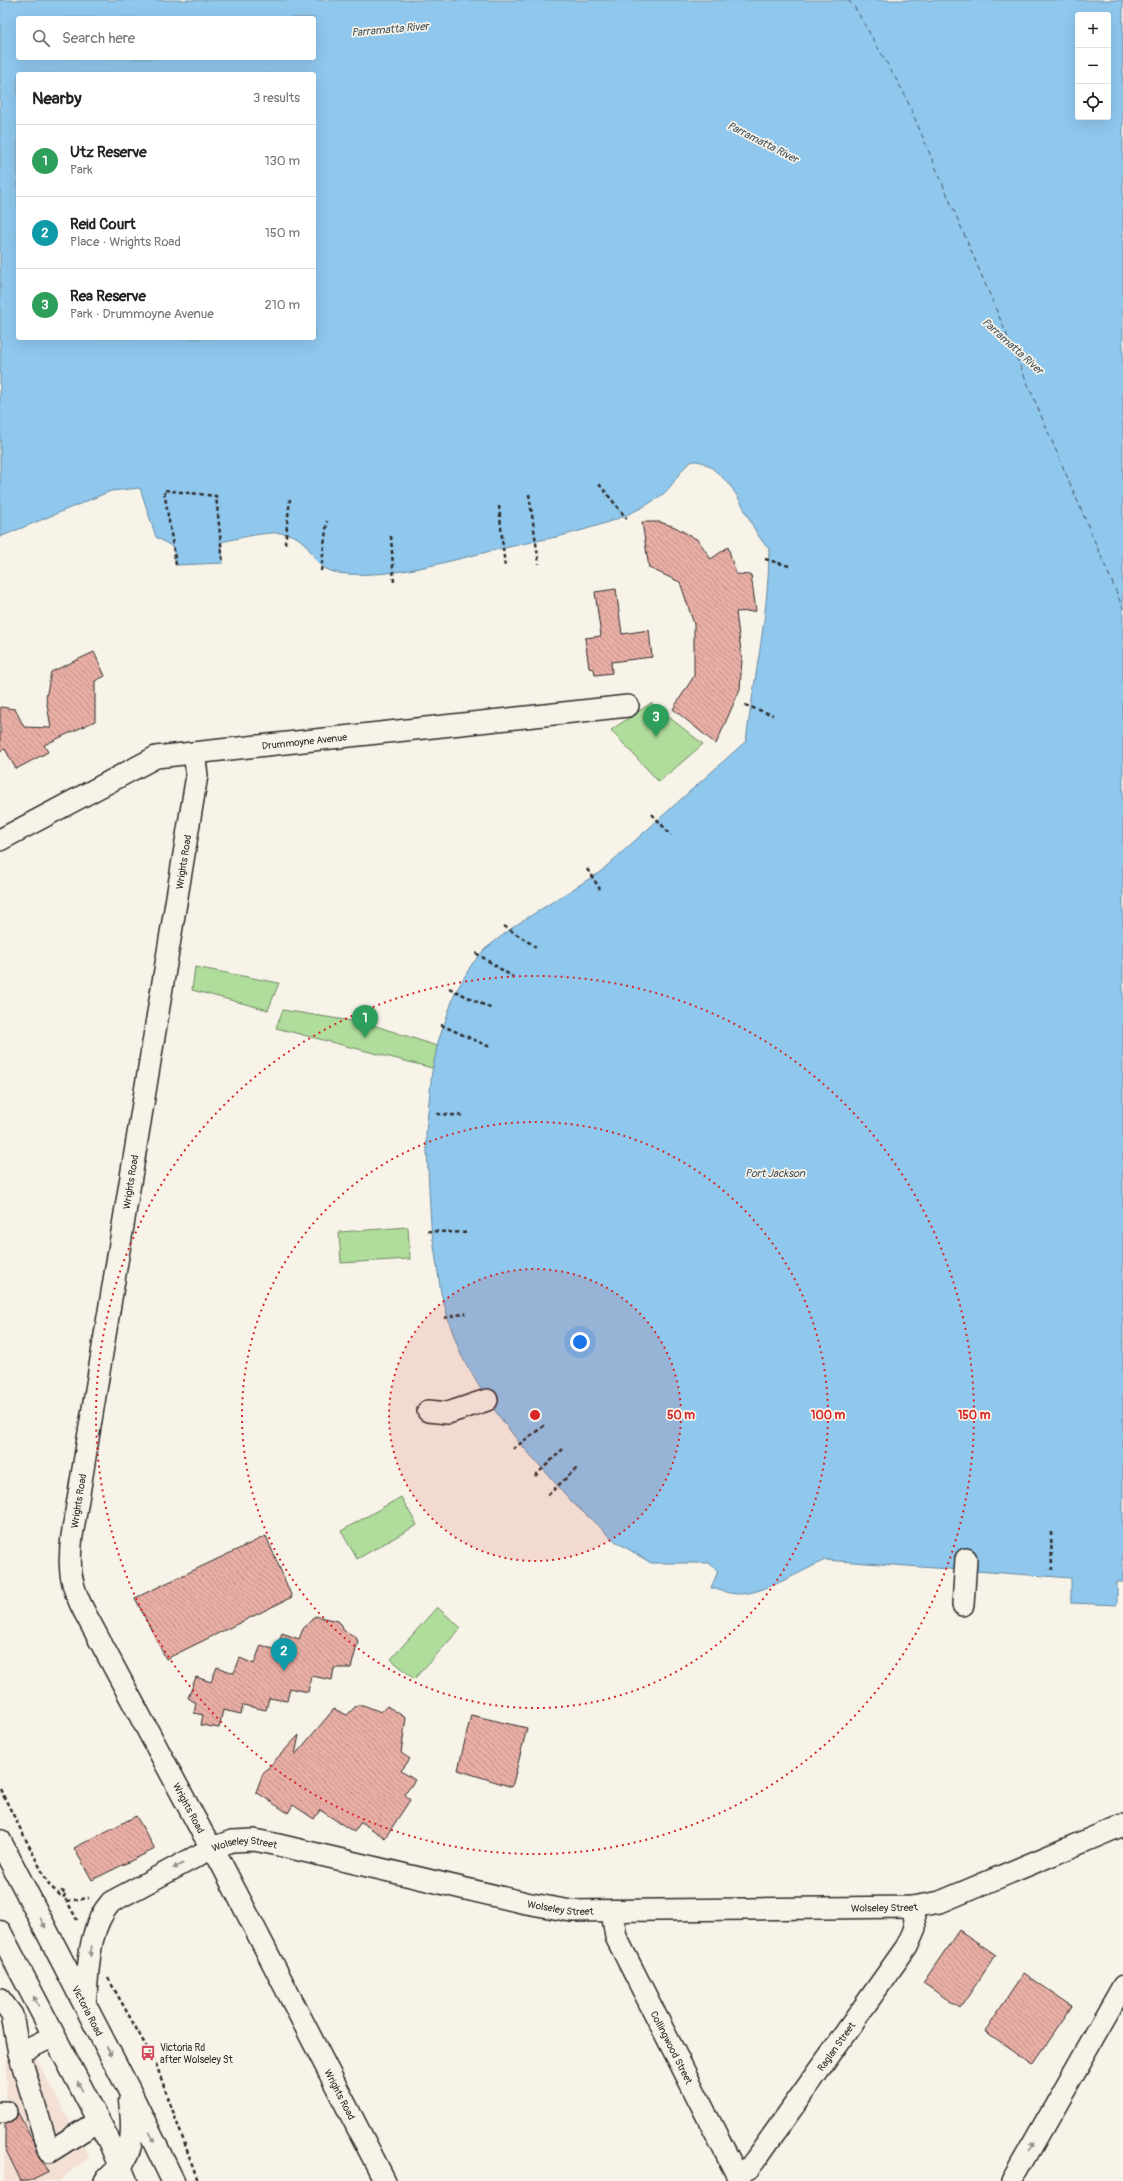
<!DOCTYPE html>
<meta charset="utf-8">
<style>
body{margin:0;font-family:Pangolin,sans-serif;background:#f6f6f6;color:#222}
.controls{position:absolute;right:12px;top:12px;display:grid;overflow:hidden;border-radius:4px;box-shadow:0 4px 16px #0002}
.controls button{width:36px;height:36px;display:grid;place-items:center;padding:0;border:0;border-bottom:1px solid #e0e0e0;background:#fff;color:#222;font:20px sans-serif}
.you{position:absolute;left:580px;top:1342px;width:14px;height:14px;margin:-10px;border:3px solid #fff;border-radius:50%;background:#1a73e8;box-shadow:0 0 0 6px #1a73e833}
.badge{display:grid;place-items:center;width:26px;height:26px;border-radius:50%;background:#d1495b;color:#fff;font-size:13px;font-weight:700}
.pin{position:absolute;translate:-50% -33px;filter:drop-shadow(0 1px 2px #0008)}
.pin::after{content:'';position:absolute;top:21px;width:14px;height:12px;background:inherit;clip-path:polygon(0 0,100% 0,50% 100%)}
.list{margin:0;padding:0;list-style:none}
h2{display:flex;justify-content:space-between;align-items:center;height:52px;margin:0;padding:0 16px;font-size:17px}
h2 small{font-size:13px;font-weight:400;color:#767676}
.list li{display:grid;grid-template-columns:26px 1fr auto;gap:12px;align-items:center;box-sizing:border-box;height:72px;padding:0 16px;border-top:1px solid #e0e0e0}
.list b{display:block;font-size:15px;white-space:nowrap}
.list p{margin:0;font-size:13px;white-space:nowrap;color:#767676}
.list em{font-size:13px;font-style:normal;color:#767676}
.icon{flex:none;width:22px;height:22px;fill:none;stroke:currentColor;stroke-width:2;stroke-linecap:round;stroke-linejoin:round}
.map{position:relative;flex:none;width:1123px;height:2181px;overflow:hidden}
.search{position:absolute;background:#fff;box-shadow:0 4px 16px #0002;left:16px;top:16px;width:300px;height:44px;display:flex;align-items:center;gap:10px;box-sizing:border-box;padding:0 14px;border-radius:4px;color:#767676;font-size:15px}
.panel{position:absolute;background:#fff;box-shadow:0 4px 16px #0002;left:16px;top:72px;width:300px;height:268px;border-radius:4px}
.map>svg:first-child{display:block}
</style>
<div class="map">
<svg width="1123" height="2181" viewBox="0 0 1123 2181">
<defs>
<pattern id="building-back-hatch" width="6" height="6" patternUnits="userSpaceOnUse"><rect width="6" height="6" fill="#e9afa5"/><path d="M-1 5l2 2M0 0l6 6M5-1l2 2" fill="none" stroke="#bd8f87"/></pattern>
</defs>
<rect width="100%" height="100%" fill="#f7f3e8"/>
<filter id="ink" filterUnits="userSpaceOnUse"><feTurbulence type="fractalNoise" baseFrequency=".025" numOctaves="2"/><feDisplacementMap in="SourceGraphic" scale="8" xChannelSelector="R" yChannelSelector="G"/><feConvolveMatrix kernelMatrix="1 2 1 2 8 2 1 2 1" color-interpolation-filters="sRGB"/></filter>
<g filter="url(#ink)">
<path fill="#f3dfd4" d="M15,2020L89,2157L59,2181H4L8,2021Z"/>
<g fill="#b0dd9b" stroke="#6e8463">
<path d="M651,703L703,744L659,782L611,730Z"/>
<path d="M195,967L279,983L268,1010L192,990Z"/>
<path d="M283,1010L370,1024L446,1049L444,1071L276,1028Z"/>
<path d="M408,1227L410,1259L341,1263L339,1232Z"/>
<path d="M401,1497L417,1525L357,1559L341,1531Z"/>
<path d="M437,1607L461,1628L414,1679L391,1659Z"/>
</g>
<path fill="#8fc7ed" stroke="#67899f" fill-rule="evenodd" d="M0,0H1123V1582H1117V1605L1071,1603V1578L825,1560C804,1570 761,1595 738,1594C729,1594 720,1590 711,1588L718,1571L709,1563H651L615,1541L573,1503L518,1441L487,1400L461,1355L450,1325L441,1293L431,1226L426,1132L432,1071L438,1042L455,993L472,964L485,949L516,925L600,872L746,741C754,678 769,613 769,549C749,529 745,500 725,480C718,473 705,460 694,461C683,463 673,487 663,494C635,516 595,527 561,536C537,541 512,546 487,552C441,563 396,577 347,574C310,572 318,550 296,537C278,527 241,538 221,542L223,563L176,565L173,547L156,537L140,488L111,491L0,537ZM1078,15H1108V117H1078ZM18,18H314V58H18ZM18,74H314V338H18Z"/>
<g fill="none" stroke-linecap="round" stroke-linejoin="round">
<path stroke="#44525c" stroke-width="1" stroke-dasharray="5 4" stroke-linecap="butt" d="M848,0L855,8L904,93L1123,608"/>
</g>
<g fill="url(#building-back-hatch)" stroke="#2b2b2b">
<path d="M642,522H660L675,527L698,540L711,559L728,547L736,574L751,575L756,611L736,612L742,659L740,689L716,744L673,709L694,676V624L680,582L649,568Z"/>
<path d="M616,589L622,634L649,630L652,657L611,662L612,673L595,675L594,669L589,668L585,638L601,636L595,592Z"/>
<path d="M94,652L105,676L95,681V721L44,745L48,752L16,769L5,749L0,751V707L15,709L24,727L51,728L46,698L51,672Z"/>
<path d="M266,1536L292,1597L166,1659L135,1598Z"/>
<path d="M315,1616L338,1621L342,1625L343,1630L356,1637L358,1642L351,1668H334L332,1680L311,1676L308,1692L290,1688L287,1701L269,1698L266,1710L243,1705L241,1714L223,1710L219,1728L201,1725L203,1715L194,1713L196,1703L188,1698L196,1677L211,1682L217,1667L234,1673L240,1658L254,1664L261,1645L276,1650L282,1633L299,1639L303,1629Z"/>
<path d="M357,1705H363L381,1712L387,1706L406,1718L401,1753L410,1759L401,1771L415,1780L405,1794L410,1800L385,1838L361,1822L354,1832L320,1810L314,1819L293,1805L288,1813L256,1792L263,1773L299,1735L295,1755L334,1709L347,1715Z"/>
<path d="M471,1715L527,1728L512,1787L458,1770Z"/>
<path d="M136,1816L155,1849L92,1880L74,1848Z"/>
<path d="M959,1930L996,1955L960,2008L923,1983Z"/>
<path d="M1024,1973L1072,2006L1032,2064L985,2031Z"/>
<path d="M18,2113L33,2141L38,2156L49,2171L29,2181H21L5,2148V2124L12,2122Z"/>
</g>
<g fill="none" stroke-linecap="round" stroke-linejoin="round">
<defs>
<g id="minor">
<path id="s1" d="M194,753L197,775L72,1536C68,1568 70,1585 85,1613L202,1832L220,1861L385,2181"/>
<path id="s2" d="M0,840L156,757L628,706"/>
<path d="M428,1411L448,1413L487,1400"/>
<path d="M963,1605L966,1559"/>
<path id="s3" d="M612,1912L616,1937L740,2181"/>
<path d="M0,1999L12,2015L19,2053L49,2152L98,2121"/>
<path id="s4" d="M85,2004C89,1969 87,1929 111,1902L212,1848L232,1841L254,1840L274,1844L526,1903L571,1911L912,1907L940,1902L1123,1825"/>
<path d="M19,2053L54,2036"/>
<path d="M0,2112H6"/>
<path id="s5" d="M737,2174L749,2168L756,2159L907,1946L915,1928L912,1907"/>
<path d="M105,2181L119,2167"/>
<path d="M1012,2181L1123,1986"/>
</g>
<g id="highway">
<path id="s6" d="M0,1841L129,2090L173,2181"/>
<path d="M0,1932L110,2143L126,2181"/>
<path d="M119,2167C135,2150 133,2123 130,2101"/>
</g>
</defs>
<use href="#minor" stroke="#2b2b2b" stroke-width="24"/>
<use href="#highway" stroke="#2b2b2b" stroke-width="25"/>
<g stroke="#2b2b2b" stroke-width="2.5" stroke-dasharray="4 3" stroke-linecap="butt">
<path d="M599,484L627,519"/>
<path d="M529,494L539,564"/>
<path d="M499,506L505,568"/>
<path d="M391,536L394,583"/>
<path d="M285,544L290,499"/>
<path d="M765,559L789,566"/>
<path d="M176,565L164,490L216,496L223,563"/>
<path d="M321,571L327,521"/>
<path d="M745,705L773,715"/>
<path d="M652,814L671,835"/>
<path d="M587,869L600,889"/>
<path d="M504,926L536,947"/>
<path d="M476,953L513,977"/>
<path d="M449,988L492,1009"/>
<path d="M441,1025L490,1047"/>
<path d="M437,1114L464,1116"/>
<path d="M427,1231L469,1233"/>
<path d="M444,1318L466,1313"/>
<path d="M513,1449L545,1425"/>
<path d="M535,1476L563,1449"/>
<path d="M548,1495L578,1467"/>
<path d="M1051,1532L1052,1570"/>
<path d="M0,1789L49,1885L60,1895L62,1891L66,1893L63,1898L67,1901L77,1920"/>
<path d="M67,1901L89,1898"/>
<path d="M108,1978L156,2064L198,2181"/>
</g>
<use href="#minor" stroke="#f7f3e8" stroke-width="21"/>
<use href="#highway" stroke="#f7f3e8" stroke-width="22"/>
</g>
<defs><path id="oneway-solid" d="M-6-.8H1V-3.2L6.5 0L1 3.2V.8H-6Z"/></defs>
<g fill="#918f8a">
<use href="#oneway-solid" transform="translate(178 1866) rotate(153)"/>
<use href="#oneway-solid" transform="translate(43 1923) rotate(62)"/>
<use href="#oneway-solid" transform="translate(91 1951) rotate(98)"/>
<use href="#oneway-solid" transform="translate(36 2001) rotate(-117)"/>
<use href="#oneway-solid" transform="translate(109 2051) rotate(63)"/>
<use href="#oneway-solid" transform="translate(80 2086) rotate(-117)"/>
<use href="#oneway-solid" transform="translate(152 2137) rotate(65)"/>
<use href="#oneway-solid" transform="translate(1031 2147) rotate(-60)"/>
</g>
</g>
<circle cx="535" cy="1415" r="146" fill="#d62828" fill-opacity=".12"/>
<g fill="none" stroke="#d62828" stroke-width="2" stroke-dasharray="2 4">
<circle cx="535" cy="1415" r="146"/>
<circle cx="535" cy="1415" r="293"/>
<circle cx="535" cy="1415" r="439"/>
</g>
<defs>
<symbol id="bus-bare" viewBox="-9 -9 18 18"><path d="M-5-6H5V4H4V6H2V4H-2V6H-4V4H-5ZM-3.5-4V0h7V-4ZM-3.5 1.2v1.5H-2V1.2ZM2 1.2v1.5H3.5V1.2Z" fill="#d1495b" stroke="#f7f3e8" stroke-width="2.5" paint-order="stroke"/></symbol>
</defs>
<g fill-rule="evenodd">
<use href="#bus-bare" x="137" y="2042" width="22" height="22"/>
</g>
<g text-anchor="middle" stroke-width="3.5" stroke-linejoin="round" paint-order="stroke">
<g font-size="10" fill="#2b2b2b" stroke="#f7f3e8">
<text dy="4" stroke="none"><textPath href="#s2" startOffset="326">Drummoyne Avenue</textPath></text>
<text transform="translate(183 862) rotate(-81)" y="4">Wrights Road</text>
<text transform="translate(130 1182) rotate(-81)" y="4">Wrights Road</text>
<text transform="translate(78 1501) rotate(-81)" y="4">Wrights Road</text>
<text dy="4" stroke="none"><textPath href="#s1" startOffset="1094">Wrights Road</textPath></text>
<text dy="4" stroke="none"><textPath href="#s4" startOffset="255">Wolseley Street</textPath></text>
<text dy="4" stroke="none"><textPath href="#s4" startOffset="579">Wolseley Street</textPath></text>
<text dy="4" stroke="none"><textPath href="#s4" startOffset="903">Wolseley Street</textPath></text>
<text dy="4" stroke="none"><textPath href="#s6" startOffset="191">Victoria Road</textPath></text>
<text dy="4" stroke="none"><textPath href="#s5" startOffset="163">Raglan Street</textPath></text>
<text dy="4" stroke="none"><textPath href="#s3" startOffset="149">Collingwood Street</textPath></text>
<text dy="4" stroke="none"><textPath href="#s1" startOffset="1418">Wrights Road</textPath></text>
</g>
<g font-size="10" fill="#2b2b2b" stroke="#f7f3e8" text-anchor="start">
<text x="160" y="2051">Victoria Rd<tspan x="160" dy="12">after Wolseley St</tspan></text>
</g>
<g font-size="11" font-style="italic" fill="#44525c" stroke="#f7f3e8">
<text transform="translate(390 29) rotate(-5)" y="4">Parramatta River</text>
<text transform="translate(763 142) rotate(27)" y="4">Parramatta River</text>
<text transform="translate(1013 346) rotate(42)" y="4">Parramatta River</text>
<text x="775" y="1177">Port Jackson</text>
</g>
</g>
<circle cx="535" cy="1415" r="6" fill="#d62828" stroke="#f7f3e8" stroke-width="2"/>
<g font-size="12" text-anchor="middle" font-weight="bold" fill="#d62828" stroke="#f7f3e8" stroke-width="3.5" stroke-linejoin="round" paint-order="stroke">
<text x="681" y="1419">50 m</text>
<text x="828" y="1419">100 m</text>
<text x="974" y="1419">150 m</text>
</g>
</svg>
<div class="controls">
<button>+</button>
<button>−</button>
<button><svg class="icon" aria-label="locate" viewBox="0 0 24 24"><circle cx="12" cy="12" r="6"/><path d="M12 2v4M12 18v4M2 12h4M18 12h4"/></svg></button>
</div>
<div class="you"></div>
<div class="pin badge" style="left:365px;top:1038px;background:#2e9e5b">1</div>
<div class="pin badge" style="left:284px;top:1671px;background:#0f9aa8">2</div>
<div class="pin badge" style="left:656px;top:737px;background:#2e9e5b">3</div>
<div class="search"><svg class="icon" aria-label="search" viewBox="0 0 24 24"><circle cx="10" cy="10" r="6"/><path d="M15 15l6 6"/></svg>Search here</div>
<section class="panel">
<h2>Nearby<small>3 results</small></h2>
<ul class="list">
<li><span class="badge" style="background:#2e9e5b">1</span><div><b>Utz Reserve</b><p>Park</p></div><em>130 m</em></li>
<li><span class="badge" style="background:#0f9aa8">2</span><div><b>Reid Court</b><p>Place · Wrights Road</p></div><em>150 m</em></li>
<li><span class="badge" style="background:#2e9e5b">3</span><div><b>Rea Reserve</b><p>Park · Drummoyne Avenue</p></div><em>210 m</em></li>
</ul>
</section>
</div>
